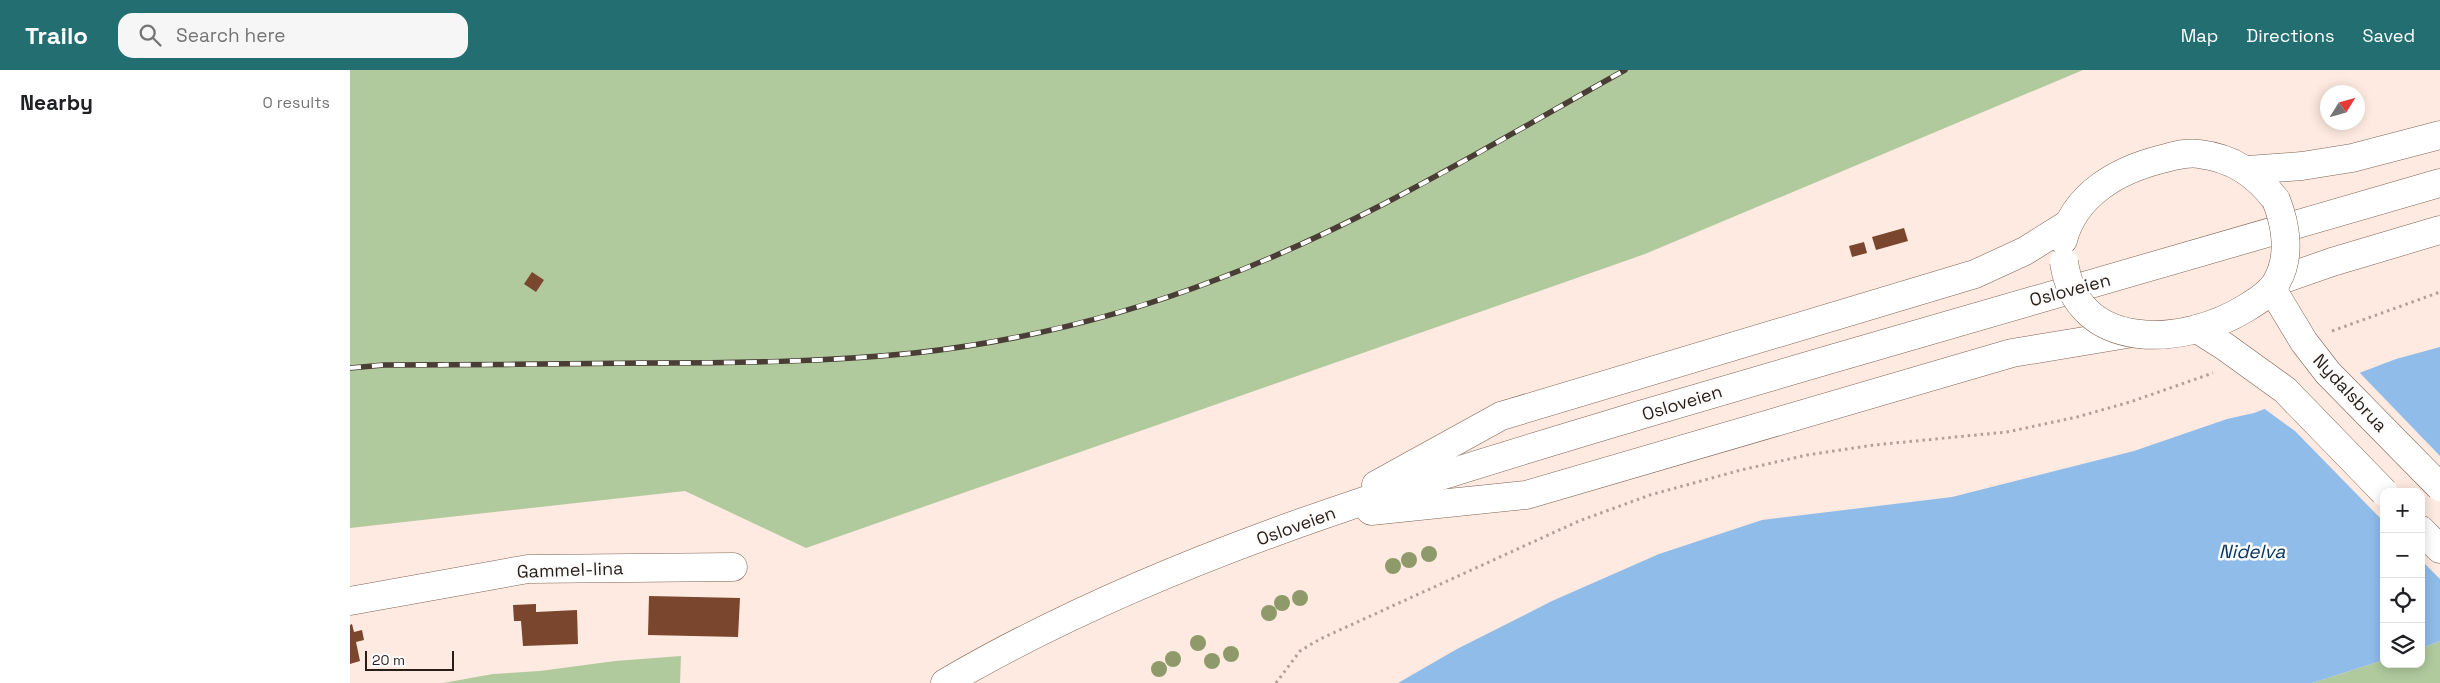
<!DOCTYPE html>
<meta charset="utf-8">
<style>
body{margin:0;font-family:"Space Grotesk",sans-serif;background:#f6f6f6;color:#202124}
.controls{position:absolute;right:15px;bottom:15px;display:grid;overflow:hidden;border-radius:10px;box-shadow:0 2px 12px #0003}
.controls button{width:45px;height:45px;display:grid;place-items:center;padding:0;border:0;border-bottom:1px solid #e0e0e0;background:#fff;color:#202124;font:25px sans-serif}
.compass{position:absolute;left:1970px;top:15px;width:45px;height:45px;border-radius:50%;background:#fff;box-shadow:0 2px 12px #0003;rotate:53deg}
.scale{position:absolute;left:15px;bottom:12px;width:89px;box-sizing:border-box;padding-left:5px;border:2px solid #291d17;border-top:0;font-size:14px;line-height:18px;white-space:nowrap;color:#291d17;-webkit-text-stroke:4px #fcfcfc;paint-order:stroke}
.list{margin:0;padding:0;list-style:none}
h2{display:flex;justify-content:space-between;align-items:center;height:65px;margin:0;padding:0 20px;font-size:21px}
h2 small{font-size:16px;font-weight:400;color:#757577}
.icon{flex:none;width:28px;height:28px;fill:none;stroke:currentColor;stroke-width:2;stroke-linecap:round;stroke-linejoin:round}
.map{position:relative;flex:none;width:2090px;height:613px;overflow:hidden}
header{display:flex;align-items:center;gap:30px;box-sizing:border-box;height:70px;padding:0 25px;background:#226e71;color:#fff}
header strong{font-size:24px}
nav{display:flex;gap:28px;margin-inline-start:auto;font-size:18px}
.search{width:350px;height:45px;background:#f6f6f6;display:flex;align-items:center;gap:12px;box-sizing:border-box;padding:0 18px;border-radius:15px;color:#757577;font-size:19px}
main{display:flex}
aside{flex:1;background:#fff}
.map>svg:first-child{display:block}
</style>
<header>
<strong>Trailo</strong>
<div class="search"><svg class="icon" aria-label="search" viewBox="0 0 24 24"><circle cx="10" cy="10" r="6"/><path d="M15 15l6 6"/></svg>Search here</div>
<nav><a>Map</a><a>Directions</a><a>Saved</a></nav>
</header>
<main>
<aside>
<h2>Nearby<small>0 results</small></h2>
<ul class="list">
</ul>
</aside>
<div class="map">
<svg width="2090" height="613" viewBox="0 0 2090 613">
<rect width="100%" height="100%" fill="#feeae0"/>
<g fill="#b0ca9d">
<path d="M0,0H1733L1295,184L456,478L335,421L0,458Z"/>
<path d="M2090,571V613H1962L2034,590V594H2071V578Z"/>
<path d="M331,586L330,613H93L143,604L190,601L265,591Z"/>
</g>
<path fill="#90bcea" d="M2090,277V571L2071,578V422H2034V590L1962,613H1048L1107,579L1202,531L1309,484L1412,450L1602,427L1784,381L1877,349L1904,343L2046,289Z"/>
<path fill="#feeae0" d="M2008,301L2090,386V509L2071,490V422H2034V452L1945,361L1912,337Z"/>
<g fill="#7b462e">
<path d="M1554,158L1558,171L1526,180L1522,167Z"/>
<path d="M1514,172L1517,183L1502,187L1499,176Z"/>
<path d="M182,202L194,210L186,222L174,214Z"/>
<path d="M299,526L390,528L388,567L298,565Z"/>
<path d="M186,534V542L227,540L228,574L173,576L171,551H164L163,535Z"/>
<path d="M2,554L4,562L12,560L14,570L6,572L10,591L0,594V555Z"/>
</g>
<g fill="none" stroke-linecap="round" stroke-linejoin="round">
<defs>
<path id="minor" d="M0,531L178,499L383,497"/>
<g id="trunk">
<path d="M1898,100L1952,96L2002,88L2090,65"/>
<path d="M1713,170C1725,124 1768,100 1812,89C1824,86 1836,82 1849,84C1883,88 1906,104 1926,130"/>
<path d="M1928,211L1982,192L2090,160"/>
<path d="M1026,415L1151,346L1625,204L1675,181L1718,154"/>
<path d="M1021,441L1176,425L1662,283L1777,264"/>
<path d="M2071,460L2090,479"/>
<path d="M595,613C812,486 1058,415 1297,343C1561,265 1826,190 2090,113"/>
</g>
</defs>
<use href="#minor" stroke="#7d6253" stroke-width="29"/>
<use href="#trunk" stroke="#7d6253" stroke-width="29"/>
<g stroke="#b2a198" stroke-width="3" stroke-dasharray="2.5 4" stroke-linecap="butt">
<path d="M1982,261L2090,222"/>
<path d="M926,613L950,581L970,569L1229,451L1300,425L1391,400L1457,385L1524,375L1657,362L1727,347L1780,332L1863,303"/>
</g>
<use href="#minor" stroke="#fff" stroke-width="28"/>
<use href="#trunk" stroke="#fff" stroke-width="28"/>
<defs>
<path id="rail" d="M0,298L34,295C121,295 209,294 296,293C385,293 475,292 564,283C666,272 772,246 868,209C1011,155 1142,74 1275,0"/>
</defs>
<use href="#rail" stroke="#4a3d36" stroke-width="5.5"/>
<use href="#rail" stroke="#fcfcfc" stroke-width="4" stroke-dasharray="11" stroke-linecap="butt"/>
<defs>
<g id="trunk-bridge">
<path d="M1714,192C1727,284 1835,276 1896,238C1906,232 1921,223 1927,211C1941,186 1936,155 1926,130"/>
<path d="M1922,219L1954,272L1978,303L2090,417"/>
<path d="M1847,259L1874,276L1935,320L2034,422"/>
</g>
</defs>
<use href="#trunk-bridge" stroke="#7d6253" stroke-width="29" stroke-linecap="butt"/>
<use href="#trunk-bridge" stroke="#fff" stroke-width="28"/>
</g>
<g fill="#8f9a6a">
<circle cx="1079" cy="484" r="8"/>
<circle cx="1059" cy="490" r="8"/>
<circle cx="1043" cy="496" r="8"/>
<circle cx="950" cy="528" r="8"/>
<circle cx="932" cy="533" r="8"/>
<circle cx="919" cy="543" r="8"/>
<circle cx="848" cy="573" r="8"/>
<circle cx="881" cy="584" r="8"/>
<circle cx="823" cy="589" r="8"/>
<circle cx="862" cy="591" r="8"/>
<circle cx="809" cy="599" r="8"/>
</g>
<g text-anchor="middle" stroke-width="5" stroke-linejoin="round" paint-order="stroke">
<g font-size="18" fill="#291d17" stroke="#fcfcfc">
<text transform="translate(1720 220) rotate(-15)" y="6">Osloveien</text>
<text transform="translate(2000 323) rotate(47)" y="6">Nydalsbrua</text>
<text transform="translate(1332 333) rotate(-17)" y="6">Osloveien</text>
<text transform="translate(946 456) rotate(-20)" y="6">Osloveien</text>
<text transform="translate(220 500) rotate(-2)" y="6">Gammel-lina</text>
</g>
<g font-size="19" font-style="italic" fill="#063761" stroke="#fcfcfc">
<text x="1902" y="488">Nidelva</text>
</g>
</g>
</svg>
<div class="controls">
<button>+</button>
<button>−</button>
<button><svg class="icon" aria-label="locate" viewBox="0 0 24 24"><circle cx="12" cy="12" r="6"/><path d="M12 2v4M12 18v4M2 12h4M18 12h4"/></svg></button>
<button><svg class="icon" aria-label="layers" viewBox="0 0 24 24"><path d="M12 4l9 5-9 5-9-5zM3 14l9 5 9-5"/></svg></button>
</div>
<svg class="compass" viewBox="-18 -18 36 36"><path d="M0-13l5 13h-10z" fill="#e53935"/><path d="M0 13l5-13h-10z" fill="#757577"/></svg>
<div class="scale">20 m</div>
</div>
</main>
